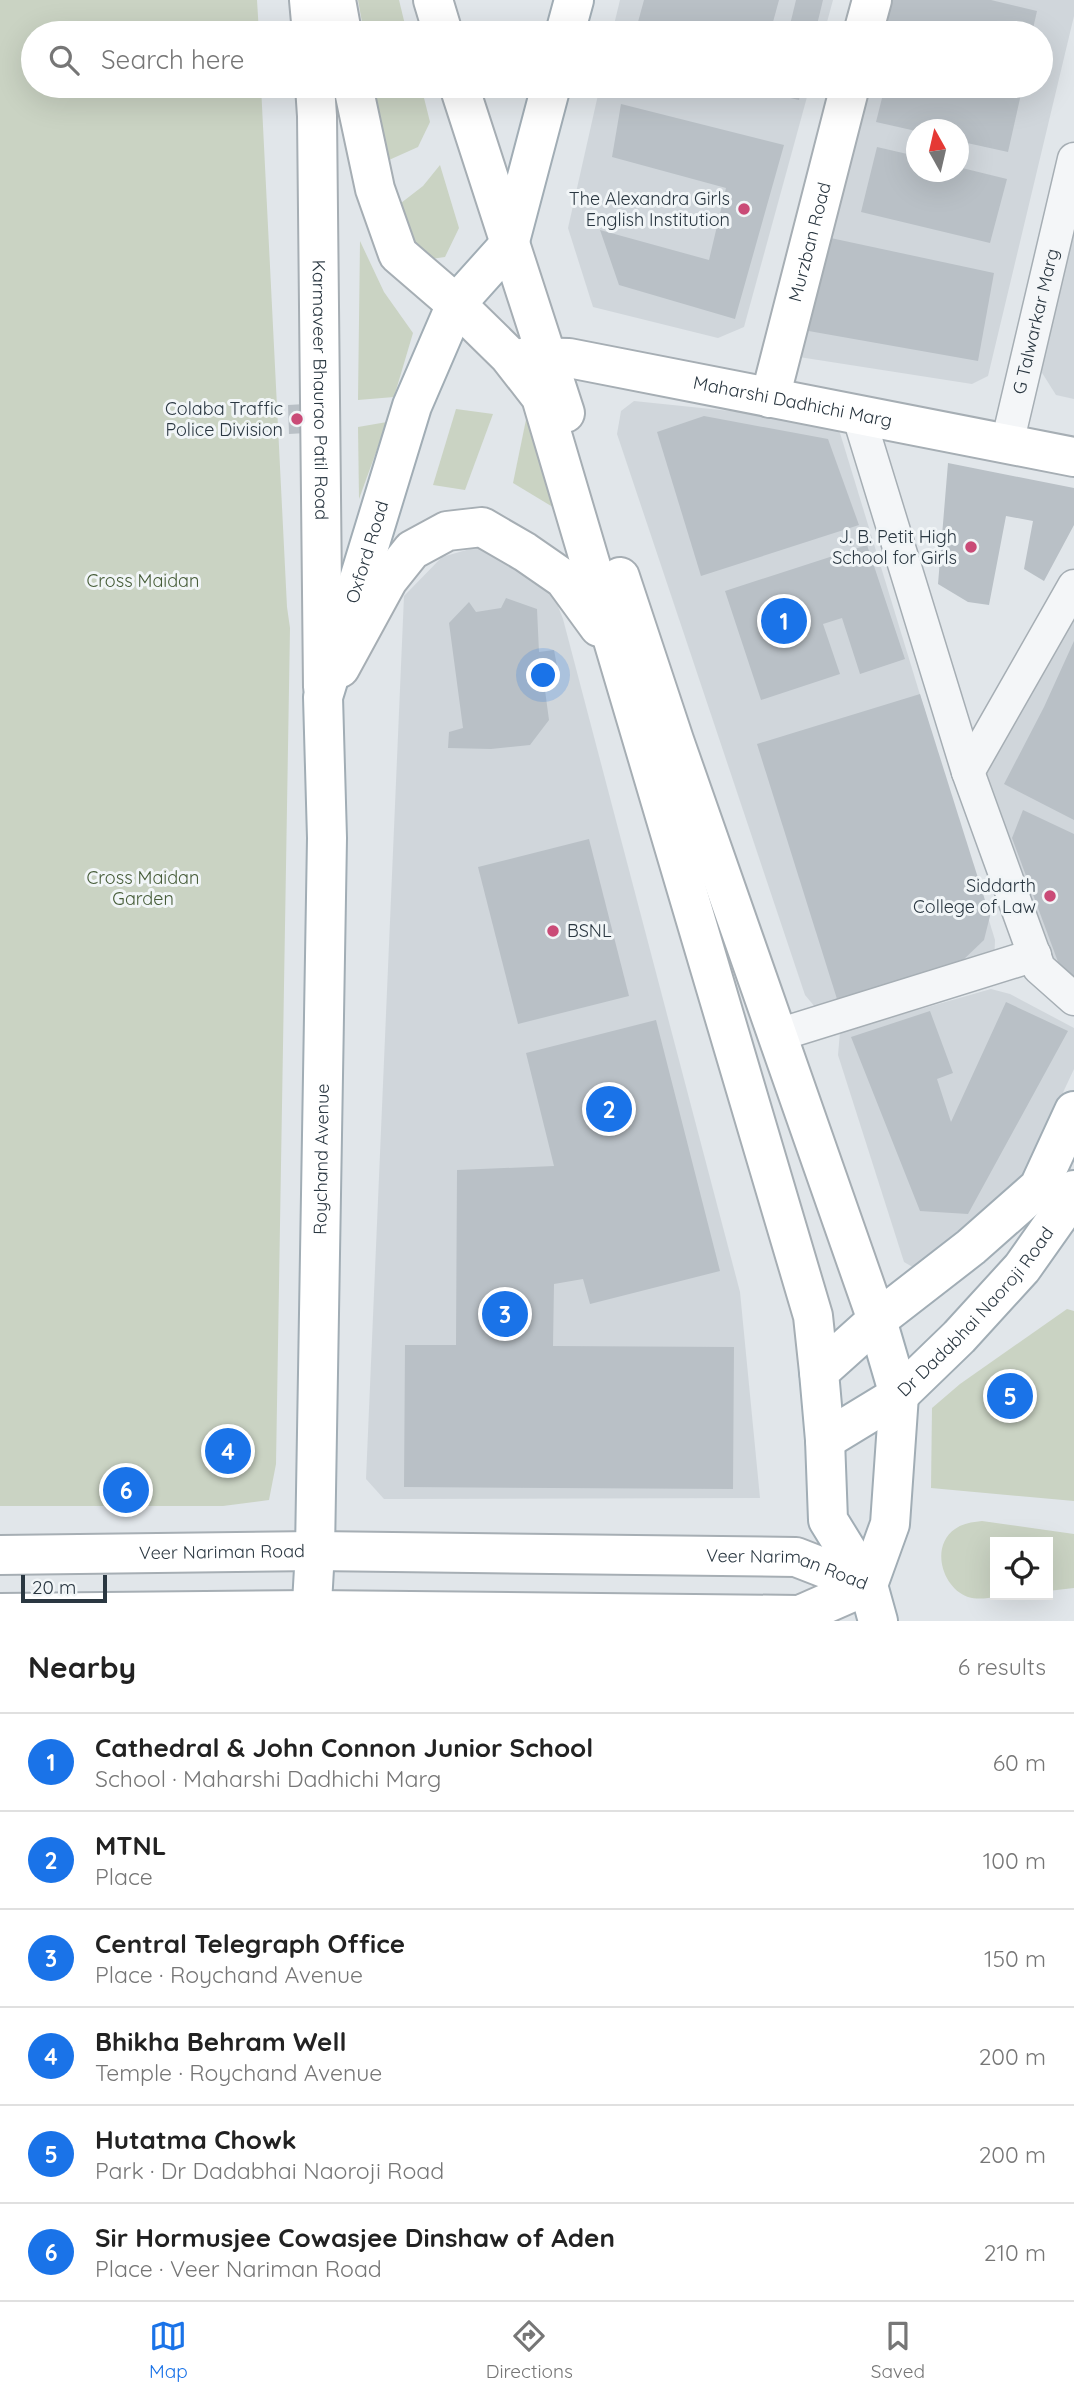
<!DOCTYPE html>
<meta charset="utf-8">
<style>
body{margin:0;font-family:Quicksand,sans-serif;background:#f6f6f6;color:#222}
.controls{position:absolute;right:21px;bottom:21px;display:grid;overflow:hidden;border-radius:0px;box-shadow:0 7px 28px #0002}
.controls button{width:63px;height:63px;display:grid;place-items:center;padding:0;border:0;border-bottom:2px solid #e0e0e0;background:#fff;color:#222;font:35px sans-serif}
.compass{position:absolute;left:906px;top:119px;width:63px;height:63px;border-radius:50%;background:#fff;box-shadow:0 7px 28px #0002;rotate:352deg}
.scale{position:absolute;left:21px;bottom:18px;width:86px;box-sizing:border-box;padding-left:7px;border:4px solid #2a3741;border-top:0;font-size:19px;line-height:24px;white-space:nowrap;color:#2a3741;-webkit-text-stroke:5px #f1f5f7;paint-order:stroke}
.you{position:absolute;left:544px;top:676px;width:24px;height:24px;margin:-18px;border:5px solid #fff;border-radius:50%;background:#1a73e8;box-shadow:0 0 0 10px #1a73e833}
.badge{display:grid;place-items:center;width:46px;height:46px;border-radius:50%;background:#1a73e8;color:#fff;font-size:23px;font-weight:700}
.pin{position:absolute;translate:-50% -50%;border:4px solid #fff;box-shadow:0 2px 7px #0006}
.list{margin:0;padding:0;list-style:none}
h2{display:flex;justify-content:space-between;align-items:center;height:91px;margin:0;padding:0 28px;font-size:30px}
h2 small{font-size:23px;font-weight:400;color:#767676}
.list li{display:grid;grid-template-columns:46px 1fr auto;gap:21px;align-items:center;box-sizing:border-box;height:98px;padding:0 28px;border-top:2px solid #e0e0e0}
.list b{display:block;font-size:26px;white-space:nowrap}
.list p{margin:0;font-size:23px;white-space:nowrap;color:#767676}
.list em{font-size:23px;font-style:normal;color:#767676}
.icon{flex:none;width:38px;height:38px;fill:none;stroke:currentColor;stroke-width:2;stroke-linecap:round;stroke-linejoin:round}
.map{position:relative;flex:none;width:1074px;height:1621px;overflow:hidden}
.search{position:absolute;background:#fff;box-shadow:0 7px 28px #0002;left:21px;right:21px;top:21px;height:77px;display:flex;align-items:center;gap:18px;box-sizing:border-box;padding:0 24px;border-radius:38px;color:#767676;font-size:26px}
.sheet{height:679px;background:#fff}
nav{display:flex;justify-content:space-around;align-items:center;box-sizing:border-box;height:98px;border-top:2px solid #e0e0e0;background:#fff;font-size:19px;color:#767676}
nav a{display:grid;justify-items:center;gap:4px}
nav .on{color:#1a73e8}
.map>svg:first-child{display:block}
</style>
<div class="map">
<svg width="1074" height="1621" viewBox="0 0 1074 1621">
<rect width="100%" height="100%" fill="#e1e6ea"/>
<g fill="#d0d6db" fill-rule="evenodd">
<path d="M620,0H833L824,33H612Z"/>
<path d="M873,0H1074V16L988,376L972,384L799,357L853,86H1041V33H865ZM916,130H958V172H916Z"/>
<path d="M600,86H810L744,327L718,338L593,307L568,228Z"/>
<path d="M1074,208V399L1056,395L1039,368Z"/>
<path d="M634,401L825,421L840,433L995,940L994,966L820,1013L805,995L617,434L621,411Z"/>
<path d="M484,545L546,576L563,619L740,1292L760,1498L384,1499L366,1479L404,596L442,557Z"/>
<path d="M1074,609V990L1048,965L987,781V764Z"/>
<path d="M991,989L1010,994L1074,1028V1069L1030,1163L990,1221L930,1277L904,1262L838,1055L840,1032Z"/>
</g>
<g fill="#cad3c3">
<path d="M0,0H257L259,33H33V86H261L287,607L290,628L276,1464L269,1500L223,1506H0Z"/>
<path d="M358,0H399L407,33H364Z"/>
<path d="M373,86H421L430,122L418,147L389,160Z"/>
<path d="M440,165L459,228L445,257L431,259L415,251L401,203L423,186Z"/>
<path d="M360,241L384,292L413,333L394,397L358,400Z"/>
<path d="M456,409L493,414L465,490L433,485Z"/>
<path d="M528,410L566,515L513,483Z"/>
<path d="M387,422L359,499L358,427Z"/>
<path d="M1067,1309L1074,1311V1501L931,1488L932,1408L960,1384Z"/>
<path d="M982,1521L1074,1534V1588L1048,1591V1542H995V1595H1013C999,1596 981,1601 968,1597C942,1588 930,1546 955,1529C963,1523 973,1522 982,1521Z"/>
</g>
<g fill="#b9c0c6">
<path d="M644,0H779L770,33H635Z"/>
<path d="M796,0H823L815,33H788Z"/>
<path d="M890,0H991L1037,11L1032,33H882Z"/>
<path d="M775,86H802L799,100L773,94Z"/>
<path d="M885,86H986L1021,94L1008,152L958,141V130H916V131L876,122Z"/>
<path d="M621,104L784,145L735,319L619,285L600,230L709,260L726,188L612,157Z"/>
<path d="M877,147L916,156V172H958V167L1007,179L990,243L861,212Z"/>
<path d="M826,237L994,273L978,361L803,330Z"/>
<path d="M305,404L306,433L289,434L288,405Z"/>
<path d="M704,416L828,439L859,525L701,576L657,432Z"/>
<path d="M948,463L1074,488V525L1044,581L1024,569L1033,521L1006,516L989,605L968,602L938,584Z"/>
<path d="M867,545L905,659L860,674L842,618L823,624L840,674L761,700L725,591Z"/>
<path d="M506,598L537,609L539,652L554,650L557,666L542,668L549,720L530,745L491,749L448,748L449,732L463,728L449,623L469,602L476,612L501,608Z"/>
<path d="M1074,641V820L1004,784L1044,707Z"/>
<path d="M920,694L990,916L984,940L962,961L837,999L757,744Z"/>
<path d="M1023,810L1074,834V984L1064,978L1012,838Z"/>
<path d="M589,839L629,996L518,1024L478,867Z"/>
<path d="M1006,1002L1068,1031L968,1214L920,1211L851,1037L930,1011L953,1073L937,1079L951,1122Z"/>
<path d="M656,1020L720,1271L590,1304L583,1279L554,1284L553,1346L734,1347L733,1489L404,1487L405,1345H456L457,1170L554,1166L526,1053Z"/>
</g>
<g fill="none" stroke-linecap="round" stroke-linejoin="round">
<defs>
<g id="street">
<path d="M858,414L968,772L1039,968L1074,999"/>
<path id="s1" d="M1007,444L1074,159"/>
<path d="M968,772L1074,586"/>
<path d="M778,1035L1035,955"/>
</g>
<g id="secondary">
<path d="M309,0L312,33"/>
<path d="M336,0L342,33"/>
<path d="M433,0L443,33"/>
<path d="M863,33L872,0"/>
<path id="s2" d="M315,86L317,116L323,687"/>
<path d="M353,86L375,189L398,254L456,304L509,356L541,397L813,1316L819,1372"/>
<path d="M459,86L565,413"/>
<path id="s3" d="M526,357L569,358L1074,457"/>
<path id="s4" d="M770,398L850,86"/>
<path d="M620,577L674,740L877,1320"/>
<path d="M340,668L388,580L412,550L447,531L482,527L525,552L564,579L599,627"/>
<path id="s5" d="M0,1555L315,1551L796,1557L868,1585"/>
<path d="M0,1613L312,1610L800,1615L868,1585"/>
</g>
<g id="primary">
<path d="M565,33L574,0"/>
<path id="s6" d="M825,1440L899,1395L959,1337L1022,1268L1065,1207L1074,1190"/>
<path d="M868,1585L890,1524L899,1395L877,1320"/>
<path id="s7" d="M311,1621L315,1551L327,838L323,697L412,406L456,304L509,245L551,86"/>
<path d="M878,1621L868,1585L828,1520L825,1440L819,1372L877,1320L971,1247L1039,1187L1074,1111"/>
</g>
</defs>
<use href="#street" stroke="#a6aeb4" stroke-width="35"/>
<use href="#secondary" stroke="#a6aeb4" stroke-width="42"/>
<use href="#primary" stroke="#a1adb5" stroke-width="42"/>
<use href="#street" stroke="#f4f6f8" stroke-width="32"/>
<use href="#secondary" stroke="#fff" stroke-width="38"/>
<use href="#primary" stroke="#fff" stroke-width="38"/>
</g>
<g fill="#ca4b77" stroke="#f1f5f7" stroke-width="2.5">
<circle cx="744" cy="209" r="7"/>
<circle cx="297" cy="419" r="7"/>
<circle cx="971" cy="547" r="7"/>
<circle cx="1050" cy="896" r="7"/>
<circle cx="553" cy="931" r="7"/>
</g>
<g text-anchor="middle" stroke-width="6" stroke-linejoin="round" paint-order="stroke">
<g font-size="18" fill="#2a3741" stroke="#f1f5f7" text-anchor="end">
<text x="730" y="205">The Alexandra Girls<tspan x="730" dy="21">English Institution</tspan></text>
<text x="283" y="415">Colaba Traffic<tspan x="283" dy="21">Police Division</tspan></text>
<text x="957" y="543">J. B. Petit High<tspan x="957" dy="21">School for Girls</tspan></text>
<text x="1036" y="892">Siddarth<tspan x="1036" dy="21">College of Law</tspan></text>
<text x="567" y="937" text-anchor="start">BSNL</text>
</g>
<g font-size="18" fill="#2a3741" stroke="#f1f5f7">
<text dy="6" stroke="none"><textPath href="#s4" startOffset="161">Murzban Road</textPath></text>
<text dy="6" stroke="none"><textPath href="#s1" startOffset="126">G Talwarkar Marg</textPath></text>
<text dy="6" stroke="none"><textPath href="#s2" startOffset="304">Karmaveer Bhaurao Patil Road</textPath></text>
<text dy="6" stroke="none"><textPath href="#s3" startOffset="271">Maharshi Dadhichi Marg</textPath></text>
<text dy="6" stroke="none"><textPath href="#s7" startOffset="1076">Oxford Road</textPath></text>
<text dy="6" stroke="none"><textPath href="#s7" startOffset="462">Roychand Avenue</textPath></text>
<text dy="6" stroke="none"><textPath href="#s6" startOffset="200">Dr Dadabhai Naoroji Road</textPath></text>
<text dy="6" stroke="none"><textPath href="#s5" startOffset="222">Veer Nariman Road</textPath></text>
<text dy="6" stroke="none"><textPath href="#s5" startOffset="789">Veer Nariman Road</textPath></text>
</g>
<g font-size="18" fill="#465c38" stroke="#f1f5f7">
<text x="143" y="587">Cross Maidan</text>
<text x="143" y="884">Cross Maidan<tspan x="143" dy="21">Garden</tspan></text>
</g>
</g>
</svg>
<div class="controls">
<button><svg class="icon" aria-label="locate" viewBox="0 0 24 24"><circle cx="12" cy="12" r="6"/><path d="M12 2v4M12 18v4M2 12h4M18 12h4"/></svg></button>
</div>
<svg class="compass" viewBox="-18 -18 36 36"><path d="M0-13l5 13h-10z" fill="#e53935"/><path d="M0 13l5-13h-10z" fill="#767676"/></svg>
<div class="scale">20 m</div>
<div class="you"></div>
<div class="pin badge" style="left:784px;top:621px">1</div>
<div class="pin badge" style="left:609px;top:1109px">2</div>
<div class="pin badge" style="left:505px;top:1314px">3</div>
<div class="pin badge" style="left:228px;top:1451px">4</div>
<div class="pin badge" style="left:1010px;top:1396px">5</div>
<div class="pin badge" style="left:126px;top:1490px">6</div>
<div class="search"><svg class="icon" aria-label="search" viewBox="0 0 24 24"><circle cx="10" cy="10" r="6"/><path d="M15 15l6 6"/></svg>Search here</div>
</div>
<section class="sheet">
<h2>Nearby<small>6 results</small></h2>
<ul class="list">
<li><span class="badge">1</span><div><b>Cathedral &amp; John Connon Junior School</b><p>School · Maharshi Dadhichi Marg</p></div><em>60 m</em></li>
<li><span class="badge">2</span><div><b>MTNL</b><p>Place</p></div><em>100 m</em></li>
<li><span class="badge">3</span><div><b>Central Telegraph Office</b><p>Place · Roychand Avenue</p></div><em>150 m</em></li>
<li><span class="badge">4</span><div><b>Bhikha Behram Well</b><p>Temple · Roychand Avenue</p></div><em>200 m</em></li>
<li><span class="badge">5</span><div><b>Hutatma Chowk</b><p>Park · Dr Dadabhai Naoroji Road</p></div><em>200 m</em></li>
<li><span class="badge">6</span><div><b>Sir Hormusjee Cowasjee Dinshaw of Aden</b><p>Place · Veer Nariman Road</p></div><em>210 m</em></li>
</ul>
</section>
<nav>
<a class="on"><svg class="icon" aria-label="map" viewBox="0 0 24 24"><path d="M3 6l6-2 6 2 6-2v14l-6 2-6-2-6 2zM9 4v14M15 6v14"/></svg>Map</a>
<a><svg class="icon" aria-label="directions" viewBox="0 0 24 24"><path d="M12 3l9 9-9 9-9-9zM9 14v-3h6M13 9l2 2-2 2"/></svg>Directions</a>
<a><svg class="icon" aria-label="saved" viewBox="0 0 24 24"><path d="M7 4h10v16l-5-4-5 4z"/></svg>Saved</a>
</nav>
